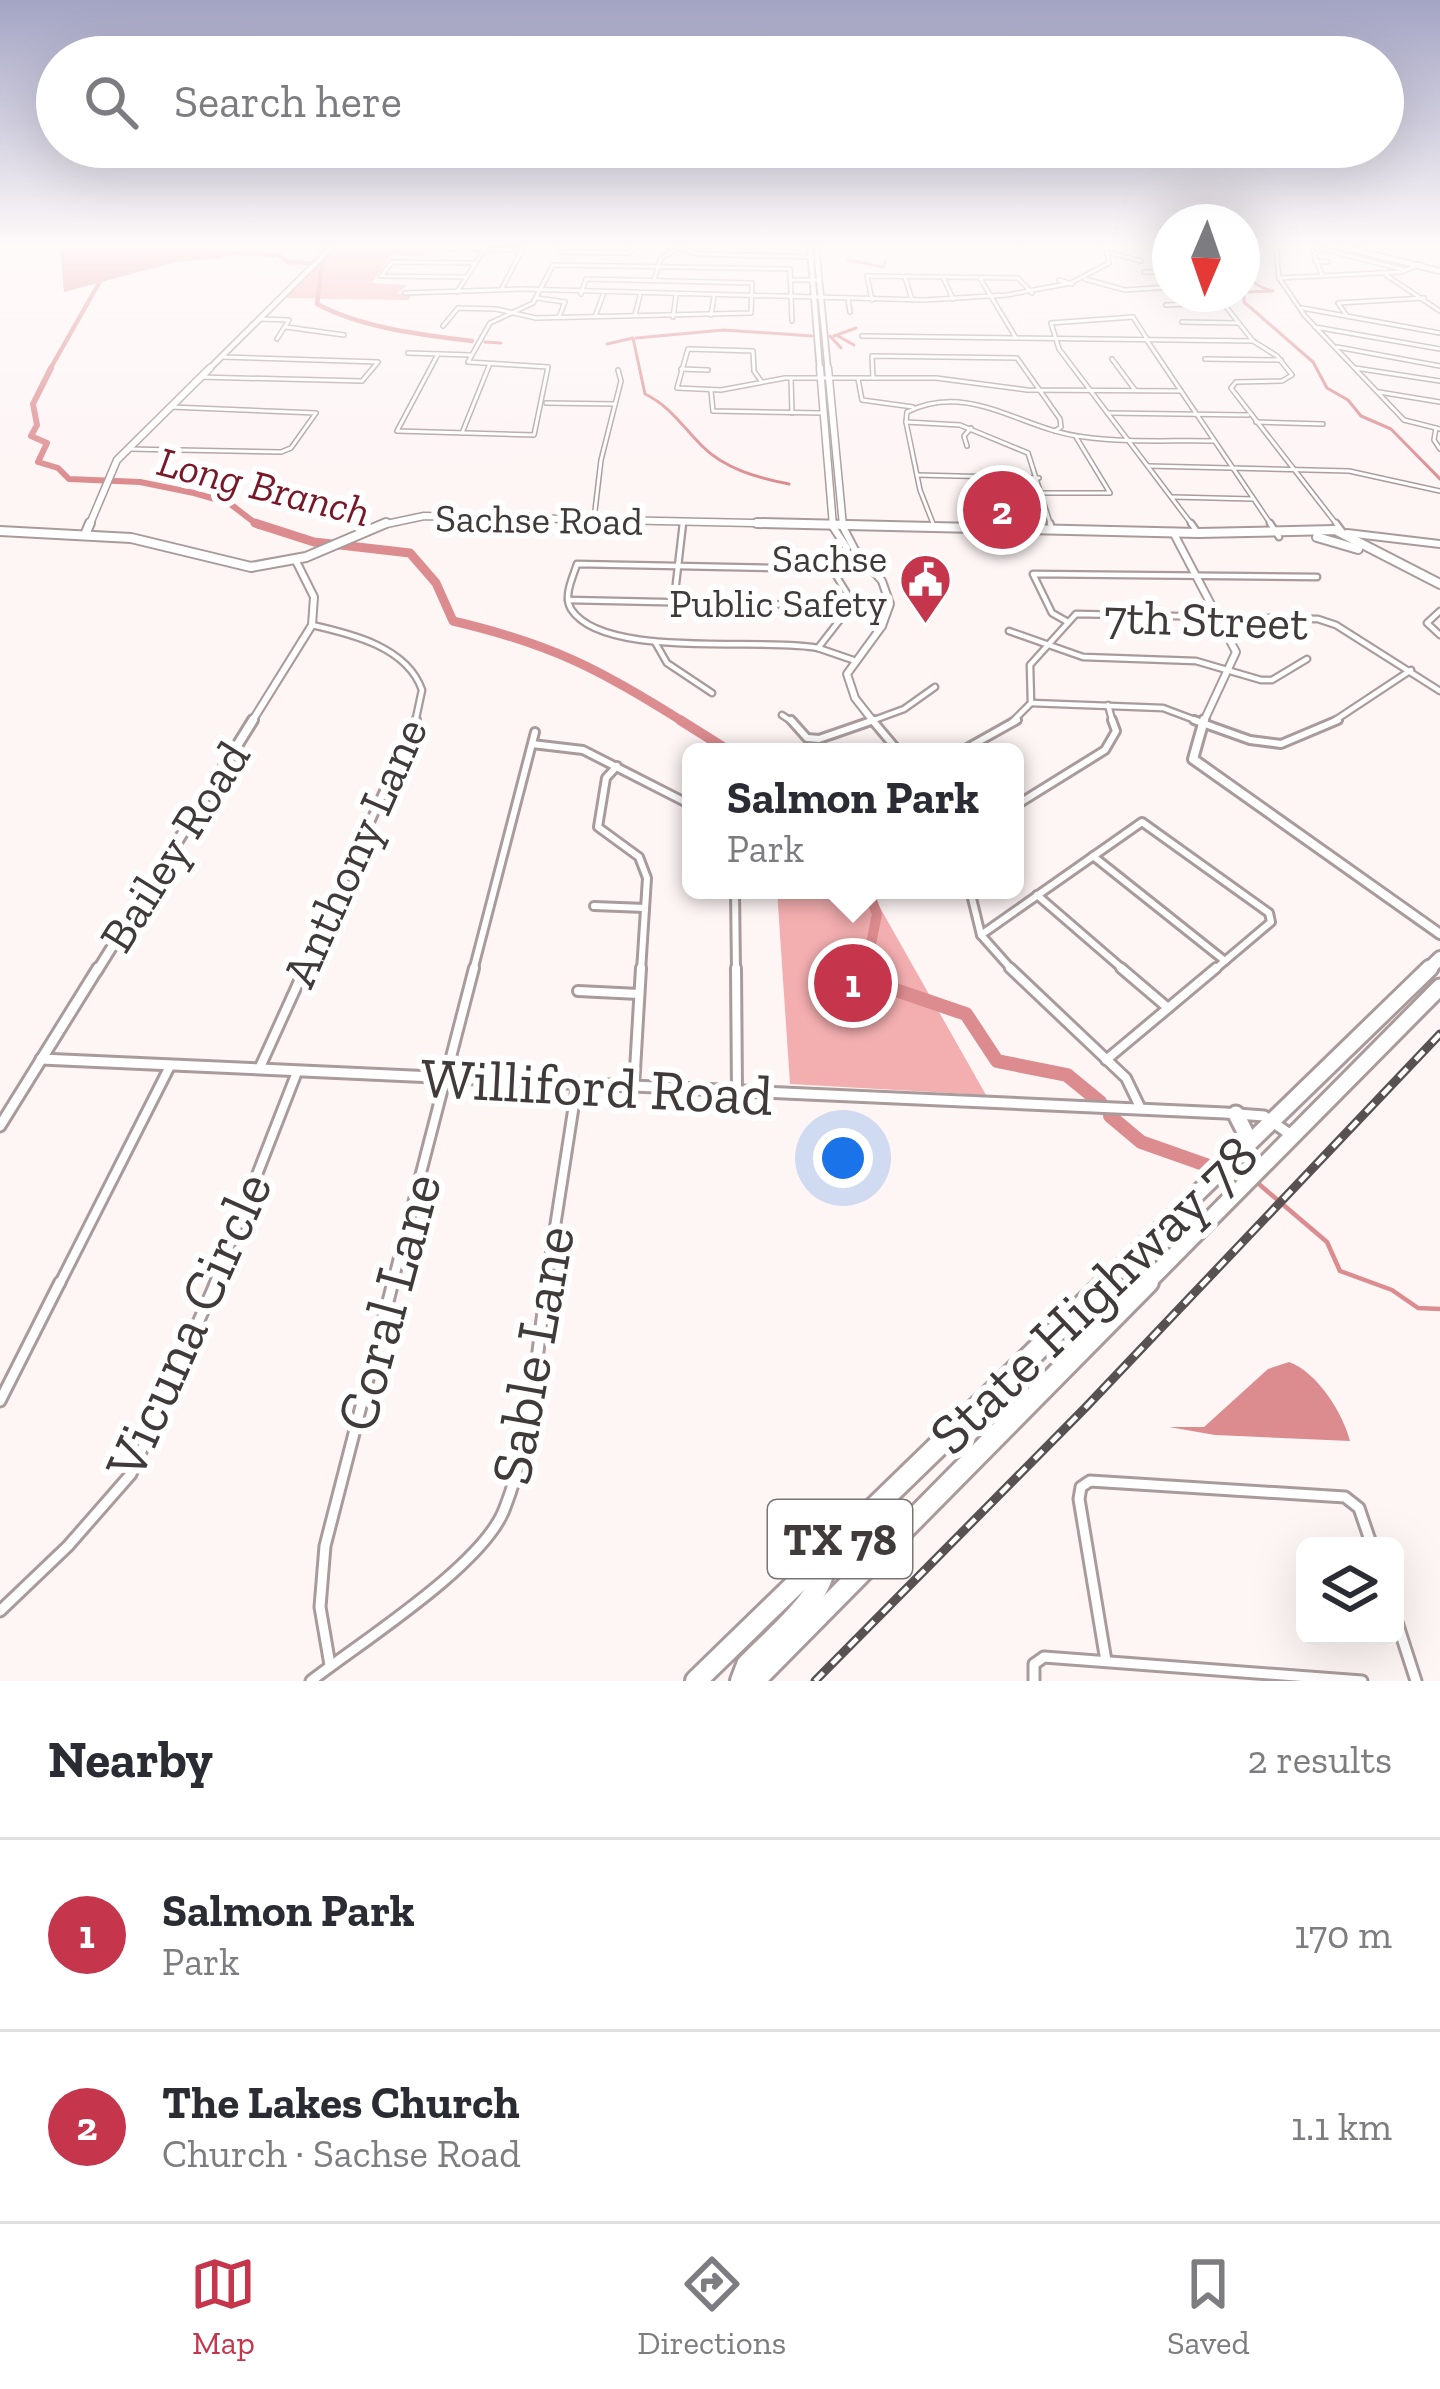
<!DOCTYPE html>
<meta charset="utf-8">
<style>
body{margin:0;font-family:"Zilla Slab",serif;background:#f7f7f7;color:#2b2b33}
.controls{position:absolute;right:36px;bottom:36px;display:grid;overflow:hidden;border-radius:18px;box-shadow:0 12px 48px #0002}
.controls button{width:108px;height:108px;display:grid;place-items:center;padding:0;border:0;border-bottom:3px solid #e1e1e2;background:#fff;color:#2b2b33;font:60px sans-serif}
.compass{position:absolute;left:1152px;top:204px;width:108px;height:108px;border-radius:50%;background:#fff;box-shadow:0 12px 48px #0002;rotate:182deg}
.you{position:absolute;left:843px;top:1158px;width:42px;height:42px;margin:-30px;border:9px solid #fff;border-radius:50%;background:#1a73e8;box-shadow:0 0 0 18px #1a73e833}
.badge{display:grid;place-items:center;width:78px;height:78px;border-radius:50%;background:#c5354b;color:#fff;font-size:39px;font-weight:700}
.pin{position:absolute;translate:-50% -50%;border:6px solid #fff;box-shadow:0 3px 12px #0006}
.popup{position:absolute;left:682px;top:743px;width:342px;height:156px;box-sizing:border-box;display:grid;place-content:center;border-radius:18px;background:#fff;filter:drop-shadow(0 3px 9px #0005);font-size:39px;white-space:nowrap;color:#7c7c81}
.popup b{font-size:45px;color:#2b2b33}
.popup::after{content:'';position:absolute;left:50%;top:100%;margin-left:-24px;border:24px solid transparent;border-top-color:#fff}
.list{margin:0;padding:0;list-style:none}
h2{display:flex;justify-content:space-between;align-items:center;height:156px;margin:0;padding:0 48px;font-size:51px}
h2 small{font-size:39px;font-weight:400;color:#7c7c81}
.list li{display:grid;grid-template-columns:78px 1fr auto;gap:36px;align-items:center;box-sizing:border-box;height:192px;padding:0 48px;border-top:3px solid #e1e1e2}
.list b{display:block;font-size:45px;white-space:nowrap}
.list p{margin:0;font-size:39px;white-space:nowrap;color:#7c7c81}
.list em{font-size:39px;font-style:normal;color:#7c7c81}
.icon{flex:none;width:66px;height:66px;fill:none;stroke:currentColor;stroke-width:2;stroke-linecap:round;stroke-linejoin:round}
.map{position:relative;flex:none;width:1440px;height:1681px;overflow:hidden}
.search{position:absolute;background:#fff;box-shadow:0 12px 48px #0002;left:36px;right:36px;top:36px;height:132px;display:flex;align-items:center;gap:30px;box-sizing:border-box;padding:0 42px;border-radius:66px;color:#7c7c81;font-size:45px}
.sheet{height:540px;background:#fff}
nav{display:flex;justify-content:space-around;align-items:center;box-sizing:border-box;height:168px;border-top:3px solid #e1e1e2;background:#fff;font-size:33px;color:#7c7c81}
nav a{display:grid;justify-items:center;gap:6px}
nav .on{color:#c5354b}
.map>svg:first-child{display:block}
</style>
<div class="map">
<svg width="1440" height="1681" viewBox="0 0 1440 1681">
<rect width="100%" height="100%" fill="#fef5f5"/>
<g fill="#f3aeb0">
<path d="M336,247H438L424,256L391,255L372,283L407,285L397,294L413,293L408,300L285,298Z"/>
<path d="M777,890H870L986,1095L790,1084Z"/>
</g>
<g fill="#dc8c8f">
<path d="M56,247L208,248V247H267H215L228,251L222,258L176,262L64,292L60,249Z"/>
<path d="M1289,1362C1317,1372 1343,1413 1350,1441L1215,1435L1169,1427H1204L1268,1369Z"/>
</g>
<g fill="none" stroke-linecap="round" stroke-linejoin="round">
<g stroke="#dc8c8f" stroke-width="3">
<path d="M1244,247C1244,272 1247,285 1273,291L1244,292V302L1313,362L1327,388L1348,400L1361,416L1391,429L1440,479"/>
<path d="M848,260L884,267L885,261"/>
<path d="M830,336L841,348"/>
<path d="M834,336L856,328"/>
<path d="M838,336L854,345"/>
<path d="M636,338L724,330L812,336"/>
<path d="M485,342L501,343"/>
<path d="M607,344L633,338L645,394C670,406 682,426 702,446C725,469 758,478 789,484"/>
</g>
<path stroke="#dc8c8f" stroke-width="4.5" d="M1260,1185L1327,1242L1340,1271L1392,1290L1418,1308L1440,1309"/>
<g stroke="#dc8c8f" stroke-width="4.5">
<path d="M216,252L278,255L288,262L322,264L317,304C362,328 422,335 472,341"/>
<path d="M49,371L103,276"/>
</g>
<path stroke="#dc8c8f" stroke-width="6" d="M51,368L33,404L37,425L31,436L47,443L38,462L58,468L69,479L140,482L194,493L229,503L259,526"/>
<path stroke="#dc8c8f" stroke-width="9" d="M255,523L314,542L410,553L436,583L453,621C551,644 600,669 685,723"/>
<g stroke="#dc8c8f" stroke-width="10">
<path d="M680,720L731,752"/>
<path d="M868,890L877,914L868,959L875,971"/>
</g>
<g stroke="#dc8c8f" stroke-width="14">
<path d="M873,968L884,986L966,1014L997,1061L1067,1075L1100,1102"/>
<path d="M1110,1116L1141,1142L1209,1166"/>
</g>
<defs>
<g id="minor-far4">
<path d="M562,247L560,252L628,253L636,247"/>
<path d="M675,247L698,254L813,257"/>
<path d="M1146,247L1170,254"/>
<path d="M1276,247L1279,278L1305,316L1404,420L1440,429"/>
<path d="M1315,247L1405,270"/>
<path d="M445,248L522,250"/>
<path d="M1321,249L1314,255L1322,275"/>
<path d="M1107,252L1141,261"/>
<path d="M1315,261L1328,262"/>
<path d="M1144,272H1170"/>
<path d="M1386,275L1440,311"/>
<path d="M467,277L381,276L392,262L476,263"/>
<path d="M905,277L912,300"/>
<path d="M943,277L953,299"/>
<path d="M980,278L1016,338"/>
<path d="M1279,278L1401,272L1421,264"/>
<path d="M1085,279L1125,290L1170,287"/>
<path d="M654,280L661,258L676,250"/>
<path d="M790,280H816"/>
<path d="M1059,280L1072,284"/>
<path d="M501,290L522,250"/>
<path d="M457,292L484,250"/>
<path d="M405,293L521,289"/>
<path d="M1228,294L1223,303L1253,341L1277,356L1292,375L1282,381L1236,382L1231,388L1338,526"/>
<path d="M537,298L565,302L559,317"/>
<path d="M848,299L850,312"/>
<path d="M872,300L867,276L1018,278L1032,293"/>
<path d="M1166,305L1223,303"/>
<path d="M1302,308L1440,333"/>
<path d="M596,314L603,295"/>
<path d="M635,315L640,295"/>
<path d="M711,315L714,297"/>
<path d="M1347,316L1338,303L1424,298"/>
<path d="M673,317L676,296"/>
<path d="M259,319L289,320L277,339"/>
<path d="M1182,322L1238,323"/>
<path d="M443,326L458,308L496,309L536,318L751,313L752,283L586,279L581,294"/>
<path d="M286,327L344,335"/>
<path d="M1315,327L1440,349"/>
<path d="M862,336L1253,341"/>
<path d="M1146,339L1272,526"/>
<path d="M1147,339L1133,317L1051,323L1059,349L1193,526"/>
<path d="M1337,347L1440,366"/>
<path d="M408,353L471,355"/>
<path d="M438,354L397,431L534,435L548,367L468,362L490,323L533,303L553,265L790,269L792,321"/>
<path d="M1112,359L1135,390"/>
<path d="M1205,359L1281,360"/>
<path d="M1355,368L1440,381"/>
<path d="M681,369L708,370"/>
<path d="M200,377L362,381L378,362L221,357"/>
<path d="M791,378L792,413"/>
<path d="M873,378L872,356L1017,358L1060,419L1061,427L1055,431"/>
<path d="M858,379L862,400L913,407"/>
<path d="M761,381L754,371L753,351L688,349L677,388L721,390L785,378H936L1027,390L1181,391"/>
<path d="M711,391L713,411L823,413"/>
<path d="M1379,392L1440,402"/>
<path d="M546,403L615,404"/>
<path d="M1108,413L1248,415"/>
<path d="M906,422L960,425L1028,453L1051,526"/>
<path d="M1256,422L1323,424"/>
<path d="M1436,428L1434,440L1440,449"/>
<path d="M462,433L489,366"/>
<path d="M967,446L964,436L971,428"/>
<path d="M128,449L281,452L291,448L316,413L171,407"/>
<path d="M1148,466L1349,471L1440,491"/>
<path d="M917,475L1039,478"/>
<path d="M1041,493H1110L1076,437"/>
<path d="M1173,497L1253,499"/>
<path d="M594,519L601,460L621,381L618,370"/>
<path d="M934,526L920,490L906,422L907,412C971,381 1021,430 1084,437C1127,443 1171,440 1214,441"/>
</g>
<g id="minor-far3">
<path d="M1050,523L1052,529"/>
<path d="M1191,523L1198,533"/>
<path d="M1270,523L1279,537"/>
<path d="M1336,523L1342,531"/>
<path d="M577,564L832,569L853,603L818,648C764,637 603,660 571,609C563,596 573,577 577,564Z"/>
<path d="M568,600L804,605L848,614"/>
<path d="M674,601L683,523"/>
<path d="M1440,611L1427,623L1440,635"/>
<path d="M1066,621L1052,613L1033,574L1317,577"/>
<path d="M312,625C352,634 407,647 422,690L415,723"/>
<path d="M1009,631L1083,657L1196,661L1261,680H1272L1307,659"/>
<path d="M655,642L667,663L712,693"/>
<path d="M818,648L853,660"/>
<path d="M1031,703L1163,708L1203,723"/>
<path d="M1108,705L1113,723"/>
<path d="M782,715L794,723"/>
<path d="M866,723L904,709L935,687"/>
<path d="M1011,723L1031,703L1030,665L1076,614L1318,619L1336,625L1440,691"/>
<path d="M1331,723L1411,670"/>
</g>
<g id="minor-far2">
<path d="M791,720L807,738L819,739L874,720"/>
<path d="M1194,720L1250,740L1281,744L1338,720"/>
<path d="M873,721L899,752"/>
<path d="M532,744L583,750L691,805"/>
<path d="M960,752L1017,720"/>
<path d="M617,766L606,778L598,827L639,857L647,878L641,971"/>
<path d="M1015,806L1105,750L1116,731L1112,720"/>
<path d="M1093,856L1225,961"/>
<path d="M735,890L736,971"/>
<path d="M970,890L981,935L1013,971"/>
<path d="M1037,895L1125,971"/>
<path d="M594,906L645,908"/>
<path d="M981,935L1142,822L1269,913L1271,922L1213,971"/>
<path d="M303,971L416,720"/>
<path d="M473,971L535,732"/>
</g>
<g id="minor-far1">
<path d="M736,968L737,1092"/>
<path d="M1010,968L1126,1078L1141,1109"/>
<path d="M1121,968L1168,1008"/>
<path d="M578,991L639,994"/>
<path d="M1106,1060L1216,968"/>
<path d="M260,1067L305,968"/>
<path d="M634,1087L641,968"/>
<path d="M59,1285L170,1066"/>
<path d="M214,1285L297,1072"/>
<path d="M392,1285L474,968"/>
<path d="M546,1285L577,1085"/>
</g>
<g id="minor">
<path d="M0,1401L60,1282"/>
<path d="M0,1611L68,1546L131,1474L216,1282"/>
<path d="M1395,1616L1416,1681"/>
<path d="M1106,1661L1079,1499L1081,1487L1090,1481L1345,1497L1359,1508L1372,1546"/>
<path d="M330,1665L320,1607L325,1546L393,1282"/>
<path d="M311,1681C361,1642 482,1566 504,1510C532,1440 536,1356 547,1282"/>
<path d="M1034,1681V1664L1044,1657L1362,1681"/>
</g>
<path id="tertiary-far3" d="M521,289L924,300L1007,295L1071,283L1109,263L1106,247"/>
<g id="tertiary-far2">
<path d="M833,527L847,548"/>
<path d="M843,527L855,550L882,581L890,604L882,626L847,674L855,698L873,721"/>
<path d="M1173,532L1236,652L1203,723"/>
<path d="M1347,533L1440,544"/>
<path d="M251,723L312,625L314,597L296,561"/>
</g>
<g id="tertiary-far1">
<path d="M1204,720L1193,759L1440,934"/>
<path d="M97,971L253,720"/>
</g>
<g id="tertiary">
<path d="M41,1059L1225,1113L1264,1116L1291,1135"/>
<path d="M0,1126L98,968"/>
</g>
<g id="secondary-far2">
<path d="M810,247L820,371"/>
<path d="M816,247L828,371"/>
<path d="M1343,247L1440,271"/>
<path d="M207,371L332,247"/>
</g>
<g id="secondary-far1">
<path d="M820,368L833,526"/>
<path d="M828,368L843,526"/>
<path d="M89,526L117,460L210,368"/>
<path d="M377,526L424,516L894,526"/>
</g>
<g id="secondary">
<path d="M757,523L1198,533L1335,530L1440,584"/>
<path d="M0,531L131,538L251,567L306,557L386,523"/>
<path d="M85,535L90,523"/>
<path d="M1317,537L1358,549"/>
</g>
<path id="primary-far2" d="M1427,971L1440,958"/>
<g id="primary-far1">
<path d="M1236,1114L1250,1142"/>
<path d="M1103,1285L1430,968"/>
<path d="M1145,1285L1440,987"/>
</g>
<g id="primary">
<path d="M696,1681L1107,1282"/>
<path d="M741,1681L747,1665C768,1642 837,1587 822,1557"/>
<path d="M754,1681L1148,1282"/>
</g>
</defs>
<use href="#minor-far4" stroke="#a99b9b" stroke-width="6"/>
<use href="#minor-far3" stroke="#a99b9b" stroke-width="9"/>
<use href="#minor-far2" stroke="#a99b9b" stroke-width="12"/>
<use href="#minor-far1" stroke="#a99b9b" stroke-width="14"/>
<use href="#minor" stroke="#a99b9b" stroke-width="15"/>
<use href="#tertiary-far3" stroke="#a99b9b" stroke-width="6"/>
<use href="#tertiary-far2" stroke="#a99b9b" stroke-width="10"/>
<use href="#tertiary-far1" stroke="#a99b9b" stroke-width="14"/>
<use href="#tertiary" stroke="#a99b9b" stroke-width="15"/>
<use href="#secondary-far2" stroke="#a99b9b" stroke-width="8"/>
<use href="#secondary-far1" stroke="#a99b9b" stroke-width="9"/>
<use href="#secondary" stroke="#a99b9b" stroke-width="12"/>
<use href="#primary-far2" stroke="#a99b9b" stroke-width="18"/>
<use href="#primary-far1" stroke="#a99b9b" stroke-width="21"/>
<use href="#primary" stroke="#a99b9b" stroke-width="26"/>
<use href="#minor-far4" stroke="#fff" stroke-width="3"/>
<use href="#minor-far3" stroke="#fff" stroke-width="4.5"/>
<use href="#minor-far2" stroke="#fff" stroke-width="6"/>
<use href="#minor-far1" stroke="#fff" stroke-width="8"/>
<use href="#minor" stroke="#fff" stroke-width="9"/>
<use href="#tertiary-far3" stroke="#fff" stroke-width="3"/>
<use href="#tertiary-far2" stroke="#fff" stroke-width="6"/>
<use href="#tertiary-far1" stroke="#fff" stroke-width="8"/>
<use href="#tertiary" stroke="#fff" stroke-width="9"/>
<use href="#secondary-far2" stroke="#fff" stroke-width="4.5"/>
<use href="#secondary-far1" stroke="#fff" stroke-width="6"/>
<use href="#secondary" stroke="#fff" stroke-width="8"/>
<use href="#primary-far2" stroke="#fff" stroke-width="12"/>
<use href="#primary-far1" stroke="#fff" stroke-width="15"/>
<use href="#primary" stroke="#fff" stroke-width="20"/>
<defs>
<path id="rail" d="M815,1681L1086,1407L1440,1034"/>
</defs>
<use href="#rail" stroke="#575151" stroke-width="9"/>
<use href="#rail" stroke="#fff" stroke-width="4.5" stroke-dasharray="12" stroke-linecap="butt"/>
</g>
<linearGradient id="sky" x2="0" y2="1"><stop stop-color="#a3a4c4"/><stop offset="0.51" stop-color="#fffafa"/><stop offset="1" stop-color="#fffafa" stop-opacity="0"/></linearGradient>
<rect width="1440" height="482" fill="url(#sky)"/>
<defs>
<symbol id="civic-pin" viewBox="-11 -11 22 30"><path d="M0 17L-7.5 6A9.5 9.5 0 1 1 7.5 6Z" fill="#c5354b" stroke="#fff"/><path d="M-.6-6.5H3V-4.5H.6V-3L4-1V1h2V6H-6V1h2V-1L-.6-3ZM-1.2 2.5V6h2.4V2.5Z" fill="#fff"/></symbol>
</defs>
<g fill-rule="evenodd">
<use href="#civic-pin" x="896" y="550" width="59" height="81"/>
</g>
<g text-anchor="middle" stroke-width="12" stroke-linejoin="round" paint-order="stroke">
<g font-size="39" fill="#403a3a" stroke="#fff">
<text transform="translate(539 519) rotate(1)" y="14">Sachse Road</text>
</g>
<g font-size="39" fill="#403a3a" stroke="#fff" text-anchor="end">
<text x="887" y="572">Sachse<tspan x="887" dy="45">Public Safety</tspan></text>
</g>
<g font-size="42" font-style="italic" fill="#771728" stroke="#fff">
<text transform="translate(264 486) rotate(14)" y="15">Long Branch</text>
</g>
<rect fill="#fff" stroke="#797575" stroke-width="3" x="768" y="1500" width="144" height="78" rx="9"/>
<g font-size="45" font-weight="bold" fill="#403a3a">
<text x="840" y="1555">TX 78</text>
</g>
<g font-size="48" fill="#403a3a" stroke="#fff">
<text transform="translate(1206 619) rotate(2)" y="17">7th Street</text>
<text transform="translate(174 846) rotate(-58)" y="17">Bailey Road</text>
<text transform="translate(354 852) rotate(-66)" y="17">Anthony Lane</text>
</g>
<g font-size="57" fill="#403a3a" stroke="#fff">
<text transform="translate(597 1086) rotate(3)" y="20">Williford Road</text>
<text transform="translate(1093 1294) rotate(-44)" y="20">State Highway 78</text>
<text transform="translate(388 1302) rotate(-75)" y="20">Coral Lane</text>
<text transform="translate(188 1325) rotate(-66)" y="20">Vicuna Circle</text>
<text transform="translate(532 1355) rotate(-80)" y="20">Sable Lane</text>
</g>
</g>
</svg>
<div class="controls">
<button><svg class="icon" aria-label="layers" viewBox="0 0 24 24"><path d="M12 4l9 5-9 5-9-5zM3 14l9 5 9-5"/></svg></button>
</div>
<svg class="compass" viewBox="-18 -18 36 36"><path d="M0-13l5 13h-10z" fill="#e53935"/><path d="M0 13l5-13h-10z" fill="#7c7c81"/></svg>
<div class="you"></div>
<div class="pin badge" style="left:853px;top:983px">1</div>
<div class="popup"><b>Salmon Park</b>Park</div>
<div class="pin badge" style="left:1002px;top:510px">2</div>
<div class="search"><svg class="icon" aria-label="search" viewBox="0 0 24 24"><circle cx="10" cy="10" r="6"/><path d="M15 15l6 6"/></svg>Search here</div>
</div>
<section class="sheet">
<h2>Nearby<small>2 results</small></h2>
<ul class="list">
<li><span class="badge">1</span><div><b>Salmon Park</b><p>Park</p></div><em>170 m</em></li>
<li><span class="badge">2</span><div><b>The Lakes Church</b><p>Church · Sachse Road</p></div><em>1.1 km</em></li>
</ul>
</section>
<nav>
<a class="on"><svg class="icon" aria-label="map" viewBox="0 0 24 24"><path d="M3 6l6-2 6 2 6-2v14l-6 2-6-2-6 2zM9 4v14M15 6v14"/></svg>Map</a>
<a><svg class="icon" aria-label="directions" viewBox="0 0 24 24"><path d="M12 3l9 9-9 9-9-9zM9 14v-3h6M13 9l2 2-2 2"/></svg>Directions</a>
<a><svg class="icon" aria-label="saved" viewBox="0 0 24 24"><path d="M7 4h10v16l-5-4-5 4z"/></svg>Saved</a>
</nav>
